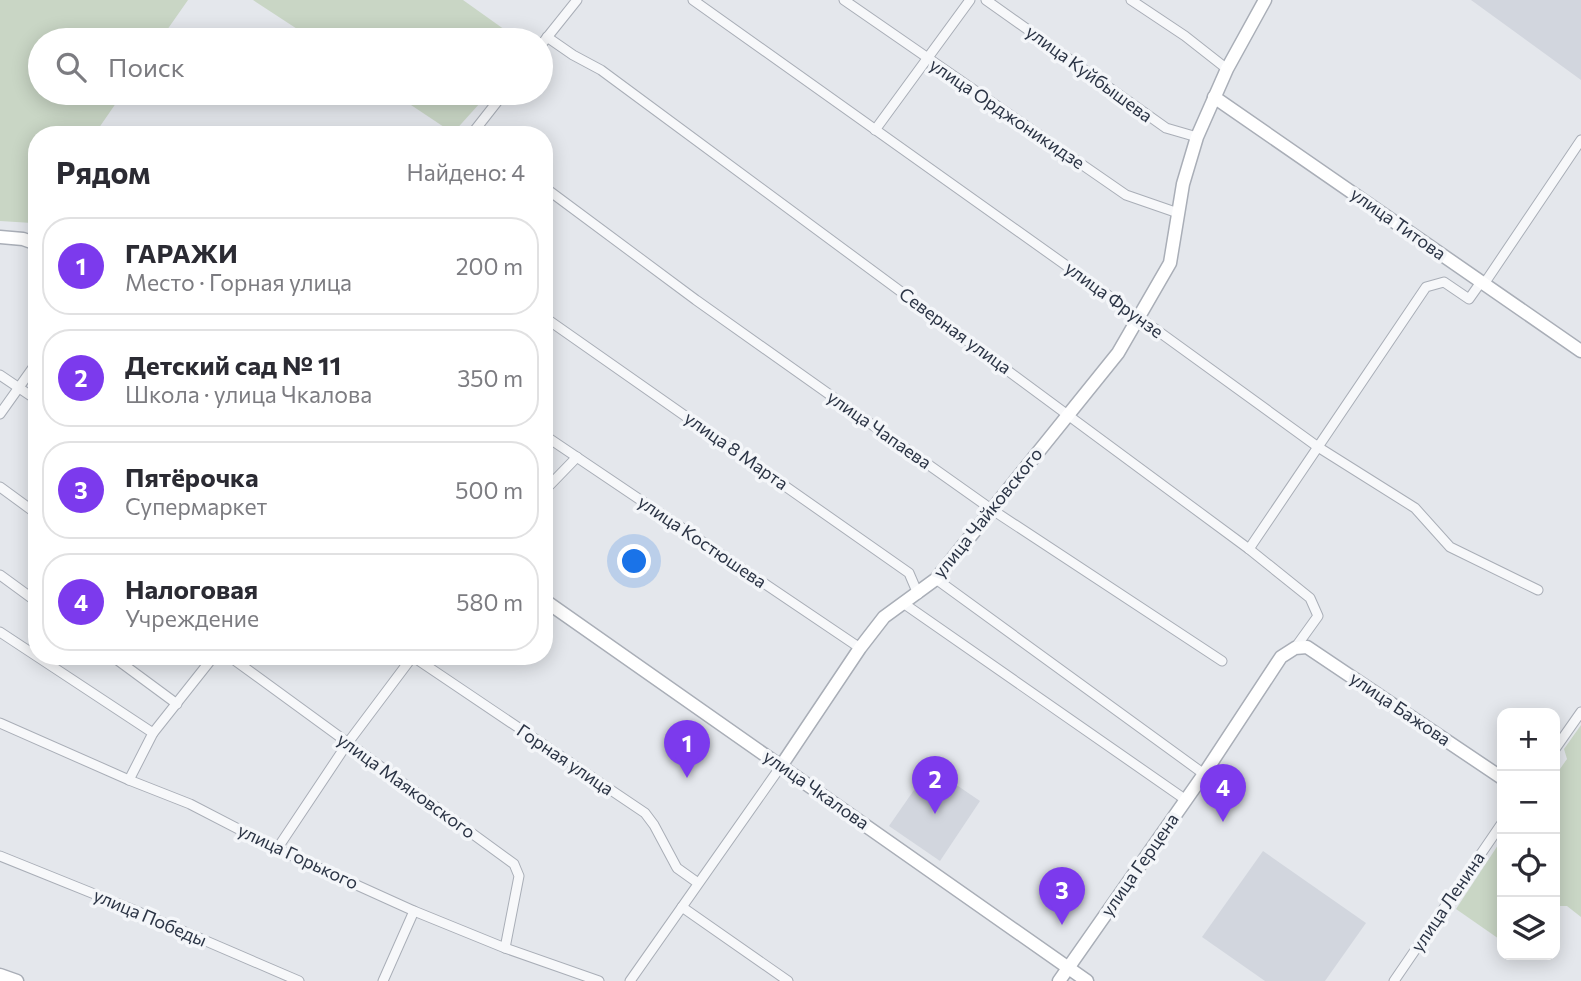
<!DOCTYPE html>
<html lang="ru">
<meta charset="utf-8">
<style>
body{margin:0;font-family:Commissioner,sans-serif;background:#f7f7f7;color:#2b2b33}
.controls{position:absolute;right:21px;bottom:21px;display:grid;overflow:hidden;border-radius:14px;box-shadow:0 4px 18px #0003}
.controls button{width:63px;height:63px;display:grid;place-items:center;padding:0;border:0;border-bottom:2px solid #e1e1e2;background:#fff;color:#2b2b33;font:35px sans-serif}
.you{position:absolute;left:635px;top:562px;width:24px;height:24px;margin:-18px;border:5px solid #fff;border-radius:50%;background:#1a73e8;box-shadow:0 0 0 10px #1a73e833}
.badge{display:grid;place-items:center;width:46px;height:46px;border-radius:50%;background:#7c3aed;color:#fff;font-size:23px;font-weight:700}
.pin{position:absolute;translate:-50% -58px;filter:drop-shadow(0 2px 4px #0008)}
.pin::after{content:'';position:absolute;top:37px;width:24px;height:21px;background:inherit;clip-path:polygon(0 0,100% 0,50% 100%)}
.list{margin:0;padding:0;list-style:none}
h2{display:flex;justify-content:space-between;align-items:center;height:91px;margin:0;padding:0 28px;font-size:30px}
h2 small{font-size:23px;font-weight:400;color:#7c7c81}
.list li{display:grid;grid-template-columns:46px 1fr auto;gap:21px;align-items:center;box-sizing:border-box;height:98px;margin:0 14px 14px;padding:0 14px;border:2px solid #e1e1e2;border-radius:28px}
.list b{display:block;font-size:26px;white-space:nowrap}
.list p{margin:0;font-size:23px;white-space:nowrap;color:#7c7c81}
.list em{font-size:23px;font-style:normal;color:#7c7c81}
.icon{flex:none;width:38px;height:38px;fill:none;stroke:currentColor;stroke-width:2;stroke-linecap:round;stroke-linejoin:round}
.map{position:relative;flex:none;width:1581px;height:981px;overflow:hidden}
.search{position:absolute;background:#fff;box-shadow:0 4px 18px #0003;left:28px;top:28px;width:525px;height:77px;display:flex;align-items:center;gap:18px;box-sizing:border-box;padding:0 24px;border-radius:38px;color:#7c7c81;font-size:26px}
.panel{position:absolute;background:#fff;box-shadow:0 4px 18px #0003;left:28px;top:126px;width:525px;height:539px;border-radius:28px}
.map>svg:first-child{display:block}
</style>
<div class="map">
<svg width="1581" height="981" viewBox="0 0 1581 981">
<rect width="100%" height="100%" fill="#e4e7ec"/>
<g fill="#d2d6de">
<path d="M1471,0H1581V80L1522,37Z"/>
<path d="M930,767L980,801L940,861L889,826Z"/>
<path d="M1263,851L1366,923L1325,981H1265L1202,937Z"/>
</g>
<g fill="#c9d6c5">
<path d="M0,0H188L160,40H40V93H123L94,135H37V215L32,223L0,221Z"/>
<path d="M253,0H463L519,40H314Z"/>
<path d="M393,93H489L453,133Z"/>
<path d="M1581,725V917L1567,906H1555V776L1567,759L1564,749Z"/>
<path d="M1502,839V941L1456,909Z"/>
</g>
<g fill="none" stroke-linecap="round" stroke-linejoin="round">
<defs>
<g id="street">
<path d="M693,0L1140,318L1318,447L1415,508L1450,547L1538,590"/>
<path d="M844,0L1126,195L1178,213"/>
<path d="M986,0L1166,128L1197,137"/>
<path d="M1131,0L1185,36L1227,69"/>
<path d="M547,37L573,55L601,70L1249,549L1310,598L1318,616L1295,648"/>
<path d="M541,45L577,0"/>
<path d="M875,130L970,0"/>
<path d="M471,135L504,93"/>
<path d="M544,187L696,300L991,509L1222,661"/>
<path d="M1484,284L1581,140"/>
<path d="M544,317L909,573L918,594"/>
<path d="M0,375L37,400"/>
<path d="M0,414L37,362"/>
<path d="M544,435L860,648"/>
<path d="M0,487L37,514"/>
<path d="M544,491L577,457"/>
<path d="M1249,549L1426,287L1444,282L1469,299L1481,282"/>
<path d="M0,575L37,602"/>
<path d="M936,579L1204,774"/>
<path d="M903,603L1186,800"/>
<path d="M0,632L153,733L129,780"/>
<path d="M112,656L177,704"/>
<path d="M229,656L514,864L519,876L505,948"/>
<path d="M412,656L645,813L654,825L677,868L698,883"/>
<path d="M0,723L129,780L190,804L277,849L414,911L505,948L599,981"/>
<path d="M153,733L214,656"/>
<path d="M1555,749L1581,712"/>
<path d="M277,849L347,744L413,656"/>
<path d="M0,856L134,910L299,981"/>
<path d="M682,907L788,981"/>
<path d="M383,981L414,911"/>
<path d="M630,981L781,766"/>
<path d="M1394,981L1502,823"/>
</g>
<g id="secondary">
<path d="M1214,97L1581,351"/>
<path d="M0,237L23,239L37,244"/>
<path d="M544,600L1087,981"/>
<path d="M781,766L860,648L884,617L936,579L1118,353L1170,263L1183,184L1197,137L1227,69L1265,0"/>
<path d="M0,975L17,981"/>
<path d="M1059,981L1204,774L1281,657L1295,648L1307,647L1502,778"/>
</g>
</defs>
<use href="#street" stroke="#a9aeb7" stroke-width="11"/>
<use href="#secondary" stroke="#a9aeb7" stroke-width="15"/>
<use href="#street" stroke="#f7f8fa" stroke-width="9"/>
<use href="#secondary" stroke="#fff" stroke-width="12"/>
</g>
<g text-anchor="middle" stroke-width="7" stroke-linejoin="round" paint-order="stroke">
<g font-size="18" fill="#2b3445" stroke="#f4f6f9">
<text transform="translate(1089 74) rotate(36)" y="6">улица Куйбышева</text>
<text transform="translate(1007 114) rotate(34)" y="6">улица Орджоникидзе</text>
<text transform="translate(1398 224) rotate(35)" y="6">улица Титова</text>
<text transform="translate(1114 300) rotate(36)" y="6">улица Фрунзе</text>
<text transform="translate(955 331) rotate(36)" y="6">Северная улица</text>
<text transform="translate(879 430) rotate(35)" y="6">улица Чапаева</text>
<text transform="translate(736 451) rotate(35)" y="6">улица 8 Марта</text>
<text transform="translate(988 513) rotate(-51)" y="6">улица Чайковского</text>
<text transform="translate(702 542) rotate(34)" y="6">улица Костюшева</text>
<text transform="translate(1400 709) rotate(34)" y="6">улица Бажова</text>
<text transform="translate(565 760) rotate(34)" y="6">Горная улица</text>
<text transform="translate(406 786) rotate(36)" y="6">улица Маяковского</text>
<text transform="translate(816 790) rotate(35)" y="6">улица Чкалова</text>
<text transform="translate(298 857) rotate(25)" y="6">улица Горького</text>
<text transform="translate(1140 865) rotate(-55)" y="6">улица Герцена</text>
<text transform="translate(1448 902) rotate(-56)" y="6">улица Ленина</text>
<text transform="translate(150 918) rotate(23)" y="6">улица Победы</text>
</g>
</g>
</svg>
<div class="controls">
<button>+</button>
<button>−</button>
<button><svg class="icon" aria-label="locate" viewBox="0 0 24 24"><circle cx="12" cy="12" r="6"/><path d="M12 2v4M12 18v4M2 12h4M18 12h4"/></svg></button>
<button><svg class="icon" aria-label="layers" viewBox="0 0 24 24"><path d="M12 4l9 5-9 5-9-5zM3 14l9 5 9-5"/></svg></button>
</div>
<div class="you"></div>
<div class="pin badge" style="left:687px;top:778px">1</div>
<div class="pin badge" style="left:935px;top:814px">2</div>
<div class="pin badge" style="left:1062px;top:925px">3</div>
<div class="pin badge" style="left:1223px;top:822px">4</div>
<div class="search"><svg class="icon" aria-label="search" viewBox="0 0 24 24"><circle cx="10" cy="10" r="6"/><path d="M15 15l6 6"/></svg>Поиск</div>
<section class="panel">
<h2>Рядом<small>Найдено: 4</small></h2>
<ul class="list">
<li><span class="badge">1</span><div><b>ГАРАЖИ</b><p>Место · Горная улица</p></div><em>200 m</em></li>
<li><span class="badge">2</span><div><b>Детский сад № 11</b><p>Школа · улица Чкалова</p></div><em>350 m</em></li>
<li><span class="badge">3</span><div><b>Пятёрочка</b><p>Супермаркет</p></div><em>500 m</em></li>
<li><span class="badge">4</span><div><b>Налоговая</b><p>Учреждение</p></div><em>580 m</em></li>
</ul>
</section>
</div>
